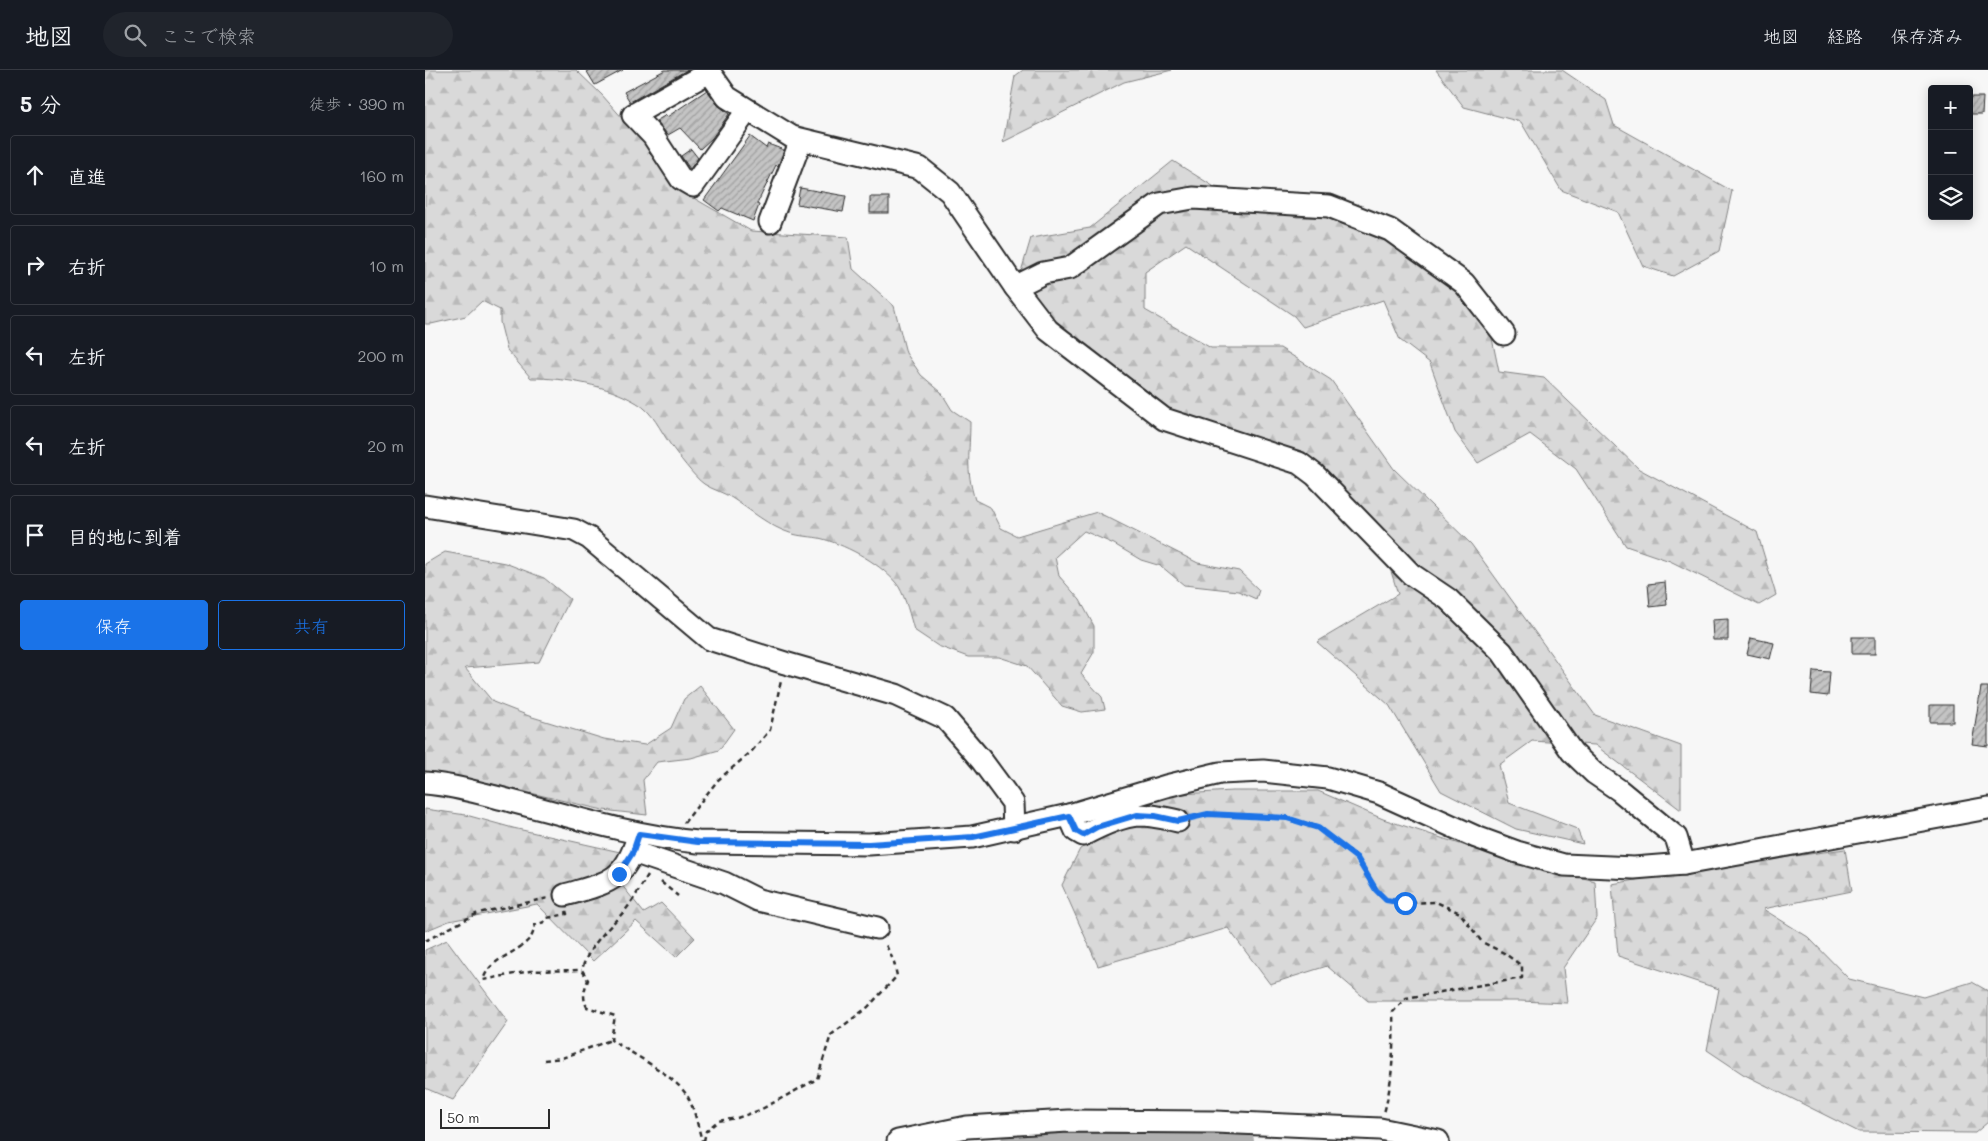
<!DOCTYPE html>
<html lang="ja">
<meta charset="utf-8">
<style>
body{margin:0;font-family:Mali,"Klee One",sans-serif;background:#20242c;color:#f1f3f6}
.controls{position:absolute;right:15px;top:15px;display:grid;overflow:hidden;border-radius:5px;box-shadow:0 2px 12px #0003}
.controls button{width:45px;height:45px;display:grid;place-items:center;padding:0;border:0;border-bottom:1px solid #363941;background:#171b24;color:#f1f3f6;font:25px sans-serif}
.scale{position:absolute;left:15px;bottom:12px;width:110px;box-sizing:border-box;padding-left:5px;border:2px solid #2b2b2b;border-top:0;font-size:14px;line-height:18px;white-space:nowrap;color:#2b2b2b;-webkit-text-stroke:4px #fff;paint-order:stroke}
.stop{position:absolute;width:15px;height:15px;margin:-11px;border:4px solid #1a73e8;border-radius:50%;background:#fff}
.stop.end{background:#1a73e8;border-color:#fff;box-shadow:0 1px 5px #0008}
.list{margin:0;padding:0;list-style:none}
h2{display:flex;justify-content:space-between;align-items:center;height:65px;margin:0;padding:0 20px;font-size:21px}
h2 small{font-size:16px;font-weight:400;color:#9ea1a6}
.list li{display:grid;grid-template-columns:32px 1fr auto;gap:15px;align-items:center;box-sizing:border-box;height:80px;margin:0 10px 10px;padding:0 10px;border:1px solid #363941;border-radius:5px}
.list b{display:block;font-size:19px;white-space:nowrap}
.list em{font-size:16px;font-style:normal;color:#9ea1a6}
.actions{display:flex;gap:10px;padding:15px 20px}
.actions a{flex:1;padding:11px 0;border:1px solid #1a73e8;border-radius:5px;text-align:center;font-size:18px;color:#1a73e8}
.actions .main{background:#1a73e8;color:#fff}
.icon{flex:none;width:28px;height:28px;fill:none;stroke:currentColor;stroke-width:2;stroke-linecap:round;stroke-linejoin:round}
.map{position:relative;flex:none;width:1563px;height:1071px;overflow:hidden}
header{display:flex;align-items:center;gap:30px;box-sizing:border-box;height:70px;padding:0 25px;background:#171b24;border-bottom:1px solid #363941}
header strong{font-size:24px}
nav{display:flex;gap:28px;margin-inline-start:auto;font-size:18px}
.search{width:350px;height:45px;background:#20242c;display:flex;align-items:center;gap:12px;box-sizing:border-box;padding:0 18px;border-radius:28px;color:#9ea1a6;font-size:19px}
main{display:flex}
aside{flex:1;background:#171b24}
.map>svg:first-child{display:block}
</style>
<header>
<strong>地図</strong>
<div class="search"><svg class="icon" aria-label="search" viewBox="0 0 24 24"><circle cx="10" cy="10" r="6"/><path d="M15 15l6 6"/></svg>ここで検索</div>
<nav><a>地図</a><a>経路</a><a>保存済み</a></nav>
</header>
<main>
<aside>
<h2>5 分<small>徒歩 · 390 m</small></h2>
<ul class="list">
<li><svg class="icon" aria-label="ahead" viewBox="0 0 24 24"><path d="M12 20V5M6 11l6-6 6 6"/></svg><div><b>直進</b></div><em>160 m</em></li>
<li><svg class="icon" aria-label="right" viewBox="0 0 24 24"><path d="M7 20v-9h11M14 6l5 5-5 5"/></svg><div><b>右折</b></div><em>10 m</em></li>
<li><svg class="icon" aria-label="left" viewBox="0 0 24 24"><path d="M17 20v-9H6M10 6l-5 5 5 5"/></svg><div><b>左折</b></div><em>200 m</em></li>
<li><svg class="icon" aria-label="left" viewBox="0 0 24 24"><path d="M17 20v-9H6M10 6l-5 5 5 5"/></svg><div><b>左折</b></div><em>20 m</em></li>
<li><svg class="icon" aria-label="arrive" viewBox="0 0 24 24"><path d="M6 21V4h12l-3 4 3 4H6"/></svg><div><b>目的地に到着</b></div></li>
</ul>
<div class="actions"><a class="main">保存</a><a>共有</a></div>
</aside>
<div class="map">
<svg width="1563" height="1071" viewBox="0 0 1563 1071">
<defs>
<pattern id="forest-firs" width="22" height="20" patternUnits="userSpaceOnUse" patternTransform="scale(1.25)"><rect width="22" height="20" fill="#d9d9d9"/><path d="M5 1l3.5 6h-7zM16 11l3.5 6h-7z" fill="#bababa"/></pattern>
<pattern id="building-hatch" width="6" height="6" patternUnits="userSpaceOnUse" patternTransform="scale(1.25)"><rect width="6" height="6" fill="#c4c4c4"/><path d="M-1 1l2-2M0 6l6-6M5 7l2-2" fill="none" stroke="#9f9f9f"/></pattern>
</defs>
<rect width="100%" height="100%" fill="#f7f7f7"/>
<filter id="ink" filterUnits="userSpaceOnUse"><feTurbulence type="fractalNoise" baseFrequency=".02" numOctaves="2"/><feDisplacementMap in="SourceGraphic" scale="10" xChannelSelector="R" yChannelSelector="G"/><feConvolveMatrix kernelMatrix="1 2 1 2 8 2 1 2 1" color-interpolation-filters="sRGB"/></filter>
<g filter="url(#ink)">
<g fill="url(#forest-firs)" stroke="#828282">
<path d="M0,0H151L177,25L267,127L326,161L423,167L428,199L469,236L481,283L496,305L516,322L527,340L545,352C545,383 540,398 550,430L566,438L576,458L592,466L672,442L773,493L814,501L834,520L831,529L813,521L759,515L736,496L716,490L689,474L659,461L630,487L634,506L655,530L669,556V582L656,604L677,627L680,639L657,642L637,636L602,596L574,587H543L513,576L489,560C485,546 481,529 474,517C459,495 423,476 398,469C387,466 375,467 365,463C345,457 324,439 307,428C298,422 288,420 279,414C270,408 252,384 245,374C235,360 228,342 212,333C182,315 141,308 106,308L82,280L75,252V240L57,231L41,246L6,254H0Z"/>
<path d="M598,0H747L699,12L578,72L590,6Z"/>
<path d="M1011,0H1137L1181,30L1189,55L1307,121L1294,181L1248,206L1218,196L1193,142L1136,120L1096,52L1039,37Z"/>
<path d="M748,91L810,130L872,147L967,148L1063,249L1074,302L1119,308L1214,399L1332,462L1351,525L1334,535L1245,491L1201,476L1151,399L1105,364L1053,393L1030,362L1005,293L975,270L958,230L878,257L869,246L761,174L720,202V240L786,278H855L906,310L969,399L1046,474L1170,645L1256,676V740L1170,675L1107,671L1074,695L1084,733L1152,759L1158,774L1091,759L1016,721L964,635L892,572L973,524L960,482L881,390L741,346L656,276L593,212L606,168L665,158Z"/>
<path d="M20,482L80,493L119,508L145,529L114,592L40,598L68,632L104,646L179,669L220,675L246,658L259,629L275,616L309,659L294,680L266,688L232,692L218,710L222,745L178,740L63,713L17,704H0V494Z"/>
<path d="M807,721H893L958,749L1075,787L1170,811L1172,848L1138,898L1142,933L1095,931H943L902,896L845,914L803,858L673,896L637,815L655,779L740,725Z"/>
<path d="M0,739L41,745L88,758L204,784L188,804L219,843L236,833L270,868L251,887L211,851L168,891L112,834L24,851L0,861Z"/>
<path d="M1420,779L1427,821L1338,839L1383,867L1424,909L1498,927L1547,912L1563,921V1052L1550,1063L1434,1062L1318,1004L1282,980L1294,919L1193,886L1187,814L1244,804Z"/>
<path d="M22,870L83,952L28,1030L0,1018V880Z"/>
</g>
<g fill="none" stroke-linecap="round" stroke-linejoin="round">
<path stroke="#b0b0b0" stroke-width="26" d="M589,1071L639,1067L816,1071"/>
</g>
<g fill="url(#building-hatch)" stroke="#2b2b2b">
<path d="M161,0H198L170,15Z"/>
<path d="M240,0H262L205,32L199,22Z"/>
<path d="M282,20L292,34L304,44L287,68L275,79L255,58L243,65L231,51L241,45L242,47Z"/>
<path d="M1544,27H1558L1557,44H1544Z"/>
<path d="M325,66L341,78L343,74L359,80L353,96L351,95L332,134L334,135L328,151L297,138L294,141L279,130Z"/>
<path d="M266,79L273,88L265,99L256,86Z"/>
<path d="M375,118L421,126L418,142L372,134Z"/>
<rect x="445" y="127" width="19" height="16"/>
<path d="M1240,512L1242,535L1225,537L1223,514Z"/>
<path d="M1303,549V570H1288L1287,550Z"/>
<rect x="1427" y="567" width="23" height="17"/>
<path d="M1326,568L1349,573L1345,589L1322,584Z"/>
<path d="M1388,601L1405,602L1403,626L1386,624Z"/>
<path d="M1556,617H1563V676L1547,674Z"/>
<rect x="1505" y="635" width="23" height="17"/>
</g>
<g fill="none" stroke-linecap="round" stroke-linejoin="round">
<defs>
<g id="minor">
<path d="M283,0L302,27L367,67L495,98L525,122L590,217L623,260L739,349L874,393L890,405L986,504L1023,529L1077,582L1147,682L1169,703L1194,720L1251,767L1259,794"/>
<path d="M284,2L208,45L228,66L256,109L268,116L322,41"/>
<path d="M345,152L376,70"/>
<path d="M590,217L618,203L645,198L734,134L768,128L904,136L965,160L1039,213L1079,264"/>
<path d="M0,436L149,460L164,468L284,569L360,593L471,625L520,648L557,691L588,733L589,759"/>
<path d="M0,713C29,715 58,724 86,731C148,747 209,766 273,772L444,774L547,767L644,745L741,716L795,703L838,701L903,708L954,723L1051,767L1092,782L1139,795L1209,798L1259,794L1563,738"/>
<path d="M644,745L651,761L658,765C673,757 697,746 714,745C727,745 740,748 753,751"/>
<path d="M208,782L299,813L333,830L452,858"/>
<path d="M140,825C180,813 199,813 212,769"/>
<path d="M473,1071L542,1057L643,1051L790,1052L955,1059L1013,1071"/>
</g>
</defs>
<use href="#minor" stroke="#2b2b2b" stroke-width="25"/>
<g stroke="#2b2b2b" stroke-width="2.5" stroke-dasharray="5 4" stroke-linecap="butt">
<path d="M769,747L783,744L862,748L893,758L932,788L951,820L961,830L980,833L1011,832L1035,843L1057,872L1079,883L1097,896V908L981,928L968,942C969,975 968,1011 959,1043"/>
<path d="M259,753L293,710L326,682L345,660L356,611"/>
<path d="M223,805C216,816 210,828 202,838C186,857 163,875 157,900L163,910C159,920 157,927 162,937L190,946L186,970C206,983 247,1004 261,1024C269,1036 273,1057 277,1071"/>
<path d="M236,812L253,826"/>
<path d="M141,841L142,844L122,848L119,852L110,855C109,859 108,864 106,867C92,885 65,887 58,910L105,901L157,900"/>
<path d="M0,871L53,843L123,828"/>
<path d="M119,990L137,988L186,970"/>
<path d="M279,1071L281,1061L293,1051L312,1048L335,1040L392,1009L406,965L443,937L472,906L469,892L460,873"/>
</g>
<use href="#minor" stroke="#fff" stroke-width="21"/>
</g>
</g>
<g fill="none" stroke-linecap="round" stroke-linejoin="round" filter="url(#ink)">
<path stroke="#1a73e8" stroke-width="6" d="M194,804L208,782L214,764L273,772L444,774L548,767L644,746L651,761L658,765L672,757L712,745L730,746L753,751L783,744L862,748L893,758L932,788L951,820L961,830L980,833"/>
</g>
</svg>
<div class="controls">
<button>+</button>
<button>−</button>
<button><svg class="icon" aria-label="layers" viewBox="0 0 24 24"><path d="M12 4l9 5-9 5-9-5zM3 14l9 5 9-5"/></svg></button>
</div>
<div class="scale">50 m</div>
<div class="stop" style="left:980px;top:833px"></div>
<div class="stop end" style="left:194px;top:804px"></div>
</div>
</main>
